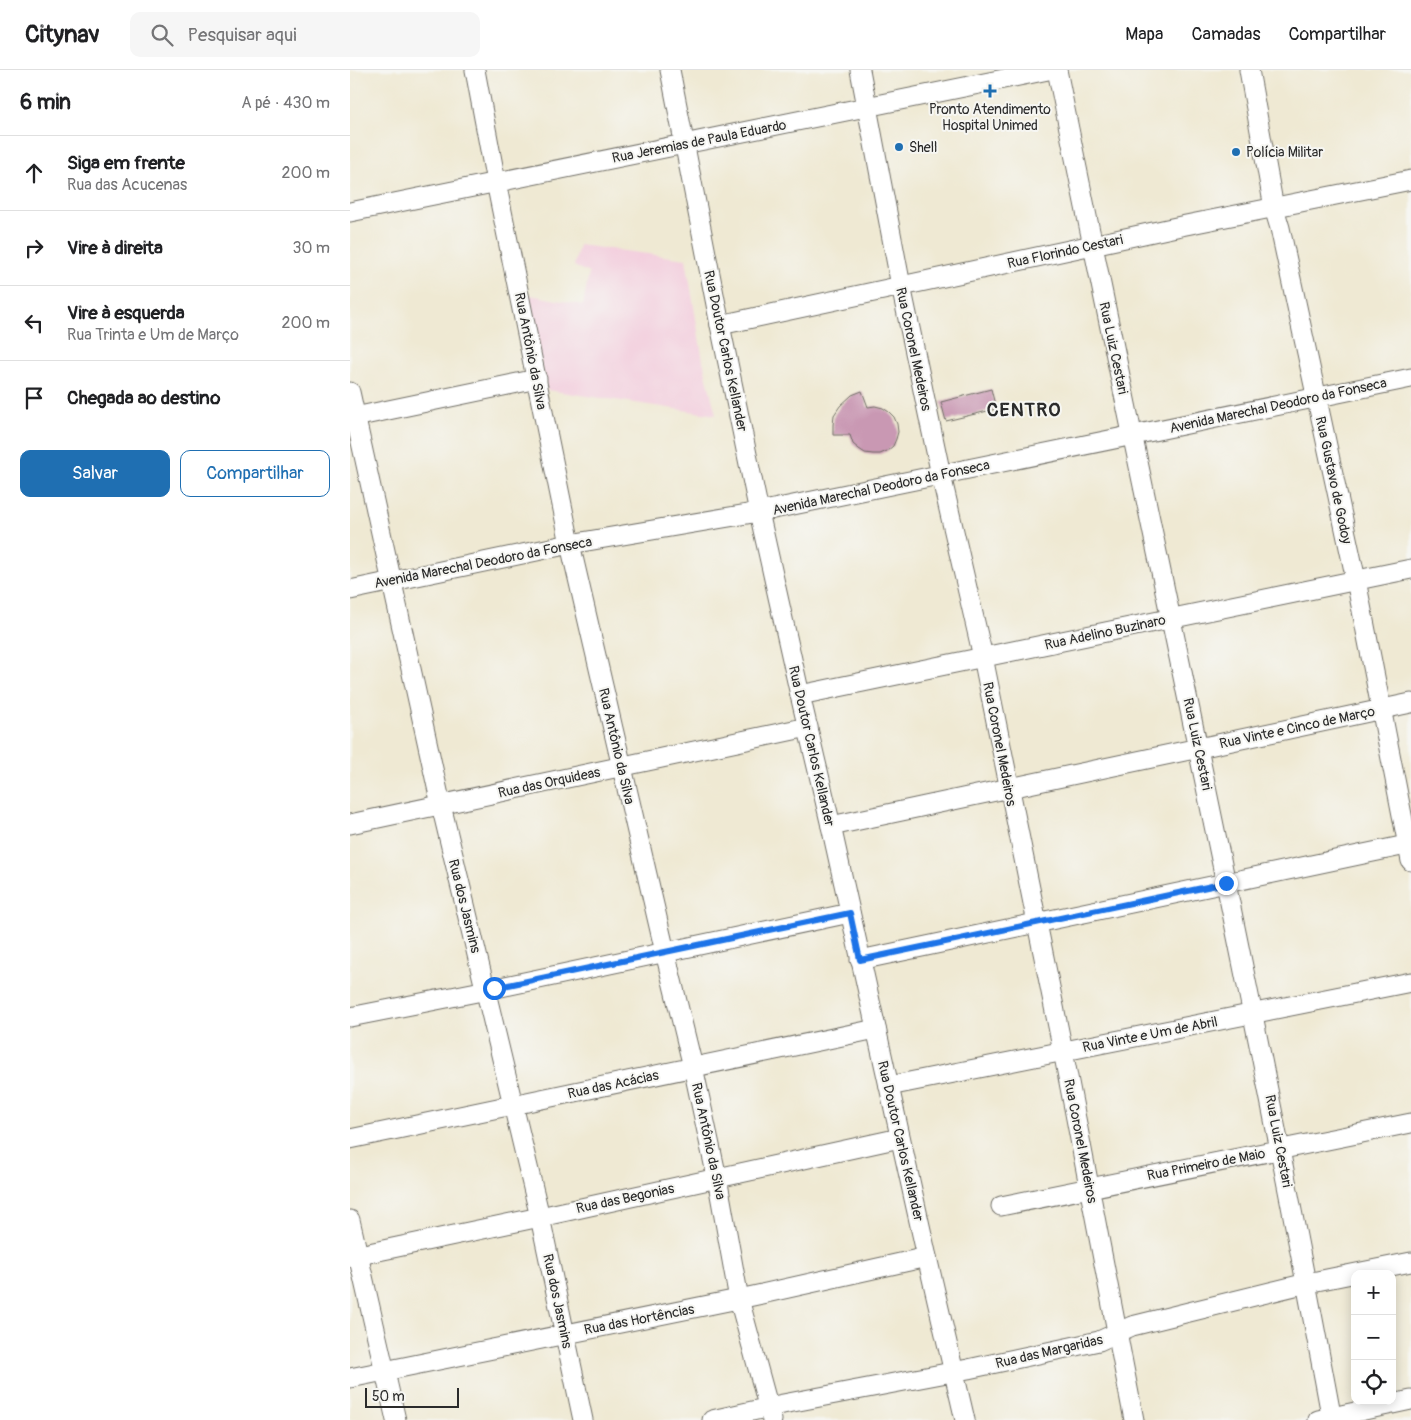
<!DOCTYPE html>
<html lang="pt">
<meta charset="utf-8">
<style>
body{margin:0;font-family:Pangolin,sans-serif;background:#f6f6f6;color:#202124}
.controls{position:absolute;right:15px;bottom:15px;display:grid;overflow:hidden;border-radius:10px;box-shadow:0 2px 12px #0003}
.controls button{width:45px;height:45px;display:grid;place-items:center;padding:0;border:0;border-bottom:1px solid #e0e0e0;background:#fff;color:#202124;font:25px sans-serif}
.scale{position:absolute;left:15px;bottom:12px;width:94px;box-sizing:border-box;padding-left:5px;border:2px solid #2b2b2b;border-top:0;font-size:14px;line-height:18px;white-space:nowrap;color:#2b2b2b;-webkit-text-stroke:4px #f6f6f2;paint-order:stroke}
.stop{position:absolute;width:15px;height:15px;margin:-11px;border:4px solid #1a73e8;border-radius:50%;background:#fff}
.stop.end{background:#1a73e8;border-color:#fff;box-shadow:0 1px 5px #0008}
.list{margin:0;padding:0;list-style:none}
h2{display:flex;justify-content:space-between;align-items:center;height:65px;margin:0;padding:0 20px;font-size:21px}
h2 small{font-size:16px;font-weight:400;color:#757577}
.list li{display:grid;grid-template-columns:32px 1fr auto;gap:15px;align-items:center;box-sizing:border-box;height:75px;padding:0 20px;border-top:1px solid #e0e0e0}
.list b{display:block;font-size:19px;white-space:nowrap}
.list p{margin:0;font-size:16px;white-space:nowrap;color:#757577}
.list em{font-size:16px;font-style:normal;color:#757577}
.actions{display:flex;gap:10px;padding:15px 20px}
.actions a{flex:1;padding:11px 0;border:1px solid #1f6fb2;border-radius:10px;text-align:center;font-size:18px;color:#1f6fb2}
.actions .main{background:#1f6fb2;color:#fff}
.icon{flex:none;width:28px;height:28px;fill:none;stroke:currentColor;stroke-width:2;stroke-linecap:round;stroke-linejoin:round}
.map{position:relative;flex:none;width:1061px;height:1350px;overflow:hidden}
header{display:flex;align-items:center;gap:30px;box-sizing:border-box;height:70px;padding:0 25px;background:#fff;border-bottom:1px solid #e0e0e0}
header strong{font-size:24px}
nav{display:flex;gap:28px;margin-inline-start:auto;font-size:18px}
.search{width:350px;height:45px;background:#f6f6f6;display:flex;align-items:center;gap:12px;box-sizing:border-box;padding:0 18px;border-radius:10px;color:#757577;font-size:19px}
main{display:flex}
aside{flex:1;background:#fff}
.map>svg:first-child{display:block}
</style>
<header>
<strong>Citynav</strong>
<div class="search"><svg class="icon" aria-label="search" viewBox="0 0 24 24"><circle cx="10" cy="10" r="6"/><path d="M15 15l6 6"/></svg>Pesquisar aqui</div>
<nav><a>Mapa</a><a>Camadas</a><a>Compartilhar</a></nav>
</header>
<main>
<aside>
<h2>6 min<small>A pé · 430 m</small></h2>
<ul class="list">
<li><svg class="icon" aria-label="ahead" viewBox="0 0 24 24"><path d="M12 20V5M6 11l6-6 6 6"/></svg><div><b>Siga em frente</b><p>Rua das Acucenas</p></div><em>200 m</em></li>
<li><svg class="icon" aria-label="right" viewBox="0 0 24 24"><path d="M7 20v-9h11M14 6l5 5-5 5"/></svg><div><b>Vire à direita</b></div><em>30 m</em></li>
<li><svg class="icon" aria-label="left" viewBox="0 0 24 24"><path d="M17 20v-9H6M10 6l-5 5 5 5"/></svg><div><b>Vire à esquerda</b><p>Rua Trinta e Um de Março</p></div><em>200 m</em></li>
<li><svg class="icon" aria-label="arrive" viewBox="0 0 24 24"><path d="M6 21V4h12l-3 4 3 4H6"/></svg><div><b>Chegada ao destino</b></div></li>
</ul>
<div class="actions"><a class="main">Salvar</a><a>Compartilhar</a></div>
</aside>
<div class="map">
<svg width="1061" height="1350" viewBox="0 0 1061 1350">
<rect width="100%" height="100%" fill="#f6f6f2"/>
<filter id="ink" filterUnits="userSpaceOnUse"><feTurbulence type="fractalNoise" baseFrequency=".02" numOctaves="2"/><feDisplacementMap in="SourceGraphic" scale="10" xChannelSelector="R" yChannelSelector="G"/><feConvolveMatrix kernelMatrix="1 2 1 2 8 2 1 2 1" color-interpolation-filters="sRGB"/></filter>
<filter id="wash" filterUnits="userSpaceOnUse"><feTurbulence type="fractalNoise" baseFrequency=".0096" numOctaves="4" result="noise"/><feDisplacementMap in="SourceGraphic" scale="20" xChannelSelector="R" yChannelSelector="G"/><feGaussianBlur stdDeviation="1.12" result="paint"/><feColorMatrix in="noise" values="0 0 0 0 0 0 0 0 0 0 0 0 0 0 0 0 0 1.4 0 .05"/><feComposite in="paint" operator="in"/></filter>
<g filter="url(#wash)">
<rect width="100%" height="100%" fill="#efe9d3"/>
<path fill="#f3cfde" d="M229,175L336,189L353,291L366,345L197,320L175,224L233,235L239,203L224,196Z"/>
<g id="blocks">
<g fill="#c998b3">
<path d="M641,319L646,339L596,351L591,332Z"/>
<path d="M512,321L518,337L525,336L533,338L539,342L544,347L547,354L548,362L546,369L543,376L537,381L530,384H523L515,383L509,379L503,374L500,365H483V355L484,345L490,336L502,325Z"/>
</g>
</g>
</g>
<g filter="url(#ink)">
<use href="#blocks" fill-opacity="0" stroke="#706e66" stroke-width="1"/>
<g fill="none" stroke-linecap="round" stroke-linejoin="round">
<defs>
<g id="minor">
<path d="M125,0L146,112L220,474L315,882L343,997L367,1108L389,1229L422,1350"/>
<path d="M320,0L370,255L409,442L450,625L481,756L577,1187L615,1350"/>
<path d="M510,0L551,216L591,405L633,587L713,981L784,1350"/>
<path d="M707,0C798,450 898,898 982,1350"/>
<path d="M899,0L924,138L930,158L1006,510L1061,791"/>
<path d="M0,142L698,0"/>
<path d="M370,255L831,156L1061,110"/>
<path d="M0,322L91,735L190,1147L233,1350"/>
<path d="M0,348L187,309"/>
<path d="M0,520L220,474L409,442L1061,308"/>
<path d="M450,625L1061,499"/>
<path d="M0,754L458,657"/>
<path d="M481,756L1061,633"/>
<path d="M510,890L1061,774"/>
<path d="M0,947L127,922L500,843"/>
<path d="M539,1016L1061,912"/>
<path d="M0,1069L526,959"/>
<path d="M651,1136L1061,1053"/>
<path d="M0,1150L46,1350"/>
<path d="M0,1187L190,1147L550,1068"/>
<path d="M0,1308L403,1226L577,1187"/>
<path d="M362,1350L433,1334L618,1299L749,1271L782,1256L957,1213L1061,1192"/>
<path d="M968,1350L1061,1330"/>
</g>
</defs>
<use href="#minor" stroke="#706e66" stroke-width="21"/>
<use href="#minor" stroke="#fff" stroke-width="19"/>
</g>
</g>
<g fill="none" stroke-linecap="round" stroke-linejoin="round" filter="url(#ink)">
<path stroke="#1a73e8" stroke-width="6" d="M144,918L500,843L510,890L876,813"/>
</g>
<g fill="#1f6fb2" stroke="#f6f6f2" stroke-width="2">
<path d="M637.5 13.5h5v5h5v5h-5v5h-5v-5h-5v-5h5z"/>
<circle cx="549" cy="77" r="5"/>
<circle cx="886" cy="82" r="5"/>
</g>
<g text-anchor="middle" stroke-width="4" stroke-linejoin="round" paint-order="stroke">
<g font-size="14" fill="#2b2b2b" stroke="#f6f6f2" text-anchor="start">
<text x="640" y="44" text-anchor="middle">Pronto Atendimento<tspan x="640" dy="16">Hospital Unimed</tspan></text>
<text x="559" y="82">Shell</text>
<text x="896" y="87">Polícia Militar</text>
</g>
<g font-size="14" fill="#2b2b2b" stroke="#f6f6f2">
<text transform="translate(349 71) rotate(-11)" y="5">Rua Jeremias de Paula Eduardo</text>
<text transform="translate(715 181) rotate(-12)" y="5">Rua Florindo Cestari</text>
<text transform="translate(764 278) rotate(78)" y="5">Rua Luiz Cestari</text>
<text transform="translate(564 279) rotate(78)" y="5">Rua Coronel Medeiros</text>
<text transform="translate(181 281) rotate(79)" y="5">Rua Antônio da Silva</text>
<text transform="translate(376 281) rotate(78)" y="5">Rua Doutor Carlos Kellander</text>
<text transform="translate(928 335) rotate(-12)" y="5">Avenida Marechal Deodoro da Fonseca</text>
<text transform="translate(984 410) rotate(78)" y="5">Rua Gustavo de Godoy</text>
<text transform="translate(531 417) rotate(-12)" y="5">Avenida Marechal Deodoro da Fonseca</text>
<text transform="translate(133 492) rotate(-11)" y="5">Avenida Marechal Deodoro da Fonseca</text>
<text transform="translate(755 562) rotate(-12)" y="5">Rua Adelino Buzinaro</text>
<text transform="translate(947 657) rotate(-12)" y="5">Rua Vinte e Cinco de Março</text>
<text transform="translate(650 674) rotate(79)" y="5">Rua Coronel Medeiros</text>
<text transform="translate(848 674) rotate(78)" y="5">Rua Luiz Cestari</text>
<text transform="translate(267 676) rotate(77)" y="5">Rua Antônio da Silva</text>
<text transform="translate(462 676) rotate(77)" y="5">Rua Doutor Carlos Kellander</text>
<text transform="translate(199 712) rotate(-12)" y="5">Rua das Orquideas</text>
<text transform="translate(115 836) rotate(76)" y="5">Rua dos Jasmins</text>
<text transform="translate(800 964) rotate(-11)" y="5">Rua Vinte e Um de Abril</text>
<text transform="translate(263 1014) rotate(-12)" y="5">Rua das Acácias</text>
<text transform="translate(359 1071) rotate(78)" y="5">Rua Antônio da Silva</text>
<text transform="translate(551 1071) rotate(77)" y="5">Rua Doutor Carlos Kellander</text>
<text transform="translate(731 1071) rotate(79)" y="5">Rua Coronel Medeiros</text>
<text transform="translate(929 1071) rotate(79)" y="5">Rua Luiz Cestari</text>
<text transform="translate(856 1094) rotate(-11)" y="5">Rua Primeiro de Maio</text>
<text transform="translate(275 1128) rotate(-12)" y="5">Rua das Begonias</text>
<text transform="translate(208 1231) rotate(78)" y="5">Rua dos Jasmins</text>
<text transform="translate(289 1249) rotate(-11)" y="5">Rua das Hortências</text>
<text transform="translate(699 1281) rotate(-13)" y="5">Rua das Margaridas</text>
</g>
<g font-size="19" font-weight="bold" letter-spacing="1" fill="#2b2b2b" stroke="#f6f6f2">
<text x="674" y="346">CENTRO</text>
</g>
</g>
</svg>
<div class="controls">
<button>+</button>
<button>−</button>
<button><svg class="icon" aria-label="locate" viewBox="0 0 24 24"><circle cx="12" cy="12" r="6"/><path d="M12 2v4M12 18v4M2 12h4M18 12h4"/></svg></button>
</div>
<div class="scale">50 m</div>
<div class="stop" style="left:144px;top:918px"></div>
<div class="stop end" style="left:876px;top:813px"></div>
</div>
</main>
